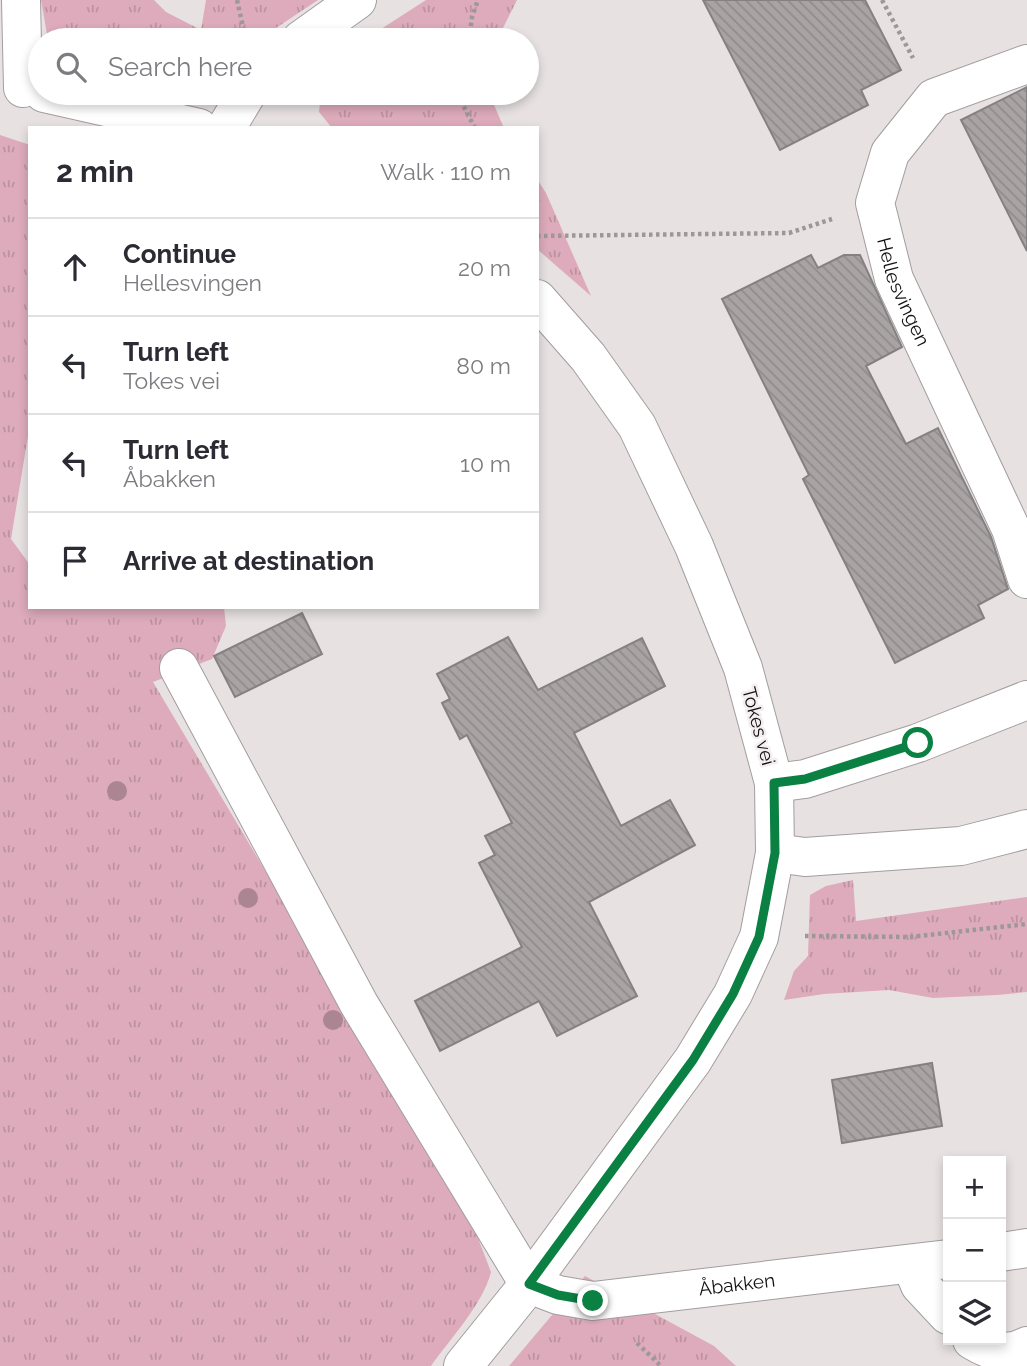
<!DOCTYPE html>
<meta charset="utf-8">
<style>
body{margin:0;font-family:Raleway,sans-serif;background:#f7f7f7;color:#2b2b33}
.controls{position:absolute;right:21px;bottom:21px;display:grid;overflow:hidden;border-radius:0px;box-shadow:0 4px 10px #0003}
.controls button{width:63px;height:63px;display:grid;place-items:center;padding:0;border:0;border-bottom:2px solid #e1e1e2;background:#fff;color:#2b2b33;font:35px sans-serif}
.stop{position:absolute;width:21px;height:21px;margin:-16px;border:5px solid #0b8043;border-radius:50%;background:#fff}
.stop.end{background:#0b8043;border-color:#fff;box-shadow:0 2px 7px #0008}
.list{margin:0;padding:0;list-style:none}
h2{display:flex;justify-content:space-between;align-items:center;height:91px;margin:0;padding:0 28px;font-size:30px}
h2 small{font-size:23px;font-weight:400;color:#7c7c81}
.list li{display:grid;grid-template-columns:46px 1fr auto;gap:21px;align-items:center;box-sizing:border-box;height:98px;padding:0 28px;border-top:2px solid #e1e1e2}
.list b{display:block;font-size:26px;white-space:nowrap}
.list p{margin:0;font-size:23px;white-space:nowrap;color:#7c7c81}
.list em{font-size:23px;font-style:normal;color:#7c7c81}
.icon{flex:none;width:38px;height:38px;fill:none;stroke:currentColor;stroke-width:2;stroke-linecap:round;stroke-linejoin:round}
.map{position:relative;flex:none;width:1027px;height:1366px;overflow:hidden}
.search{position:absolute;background:#fff;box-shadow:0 4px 10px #0003;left:28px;top:28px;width:511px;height:77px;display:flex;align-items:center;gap:18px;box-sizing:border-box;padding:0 24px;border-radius:38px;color:#7c7c81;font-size:26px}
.panel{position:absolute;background:#fff;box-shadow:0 4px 10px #0003;left:28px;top:126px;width:511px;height:483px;border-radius:0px}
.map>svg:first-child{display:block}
</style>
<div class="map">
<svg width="1027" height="1366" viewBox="0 0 1027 1366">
<defs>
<pattern id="grass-tufts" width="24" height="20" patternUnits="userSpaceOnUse" patternTransform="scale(1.75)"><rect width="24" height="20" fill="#ddabbb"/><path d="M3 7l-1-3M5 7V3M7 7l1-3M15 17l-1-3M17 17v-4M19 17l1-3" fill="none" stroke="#bd92a0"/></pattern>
<pattern id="building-back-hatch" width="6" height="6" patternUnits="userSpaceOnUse" patternTransform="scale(1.75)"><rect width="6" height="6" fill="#a9a3a4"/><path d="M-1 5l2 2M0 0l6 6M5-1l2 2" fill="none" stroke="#908b8c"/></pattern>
</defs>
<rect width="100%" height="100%" fill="#e7e1e2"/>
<g fill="url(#grass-tufts)">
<path d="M41,0H154L166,12L201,30L206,0H318L258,40H48Z"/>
<path d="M426,0H517L497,40H364Z"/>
<path d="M96,93H189L163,101Z"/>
<path d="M321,93H491V98L504,128H332L319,112Z"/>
<path d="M0,135L30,145V424L11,539L30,565V607H224L226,626L212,659L153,682L468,1212L491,1272C483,1304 450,1339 431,1366H0Z"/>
<path d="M537,179L546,193L591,296L537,249Z"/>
<path d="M853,880L856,921L1027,897V992L997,995L933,998L889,990L824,994L784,1000L794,971L808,956L810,895L826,886Z"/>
<path d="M585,1276L714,1346L736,1366H509Z"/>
</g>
<g fill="url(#building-back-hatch)" stroke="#858082" stroke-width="2">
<path d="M703,0H865L901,70L861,90L868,105L780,150Z"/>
<path d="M1027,87V251L961,120Z"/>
<path d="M811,255L818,268L844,255H860L902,347L866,366L906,444L938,428L991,537L1008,589L978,605L984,618L895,663L803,479L809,475L722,299Z"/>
<path d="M302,613L322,654L235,697L214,656Z"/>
<path d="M508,637L538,690L642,638L665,686L574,733L621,826L670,800L695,845L589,902L637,996L557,1036L539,1001L440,1051L415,1001L522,947L479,863L495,855L485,836L512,823L467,735L460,739L442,703L450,699L437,674Z"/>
<path d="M932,1063L942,1126L842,1143L832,1080Z"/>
</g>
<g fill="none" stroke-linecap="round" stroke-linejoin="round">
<defs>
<g id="minor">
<path d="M21,0L23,88"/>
<path d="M301,40L357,0"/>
<path id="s1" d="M1027,64L934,98L890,153L875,203L894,279L1011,529L1027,579"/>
<path d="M44,93L199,128"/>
<path d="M226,128L247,93"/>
<path id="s2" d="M179,668L359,1004L529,1284L558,1295L593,1301L948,1259"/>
<path d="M774,783L805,779L918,743L1027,700"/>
<path d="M775,853L805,857L961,846L1027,829"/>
<path d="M1001,1252L1027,1248"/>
<path d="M911,1264L920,1285L948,1315"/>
<path d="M972,1340C990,1351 1006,1357 1027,1346"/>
<path d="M463,1366L529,1284L693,1060L733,994L759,937L775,853L774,783L743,668L694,546L637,426L588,357L537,299"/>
</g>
</defs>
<use href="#minor" stroke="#a39d9f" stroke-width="40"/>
<g stroke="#9c9898" stroke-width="4.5" stroke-dasharray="3.5 3.5" stroke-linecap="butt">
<path d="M237,0L246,40"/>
<path d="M882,0L913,58"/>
<path d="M469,40L472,17L478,0"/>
<path d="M463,93L462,103L475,128"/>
<path d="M537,236L789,233L832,219"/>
<path d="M805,936L910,937L1027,924"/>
<path d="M637,1343L661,1366"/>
</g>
<use href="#minor" stroke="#fff" stroke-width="38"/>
</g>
<g fill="#ac8593">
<circle cx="117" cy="791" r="10"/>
<circle cx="248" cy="898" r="10"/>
<circle cx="333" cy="1020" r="10"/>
</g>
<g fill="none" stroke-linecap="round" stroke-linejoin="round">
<path stroke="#0b8043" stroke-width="9" d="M593,1301L558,1295L529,1284L693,1060L733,994L759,937L775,853L774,783L805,779L918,743"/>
</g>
<g text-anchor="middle" stroke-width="5" stroke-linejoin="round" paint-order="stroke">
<g font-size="19" fill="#121010" stroke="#f4eef0">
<text dy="7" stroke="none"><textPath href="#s1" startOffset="315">Hellesvingen</textPath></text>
<text transform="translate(759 726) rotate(75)" y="7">Tokes vei</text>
<text dy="7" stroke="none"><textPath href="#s2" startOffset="920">Åbakken</textPath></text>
</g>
</g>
</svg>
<div class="controls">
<button>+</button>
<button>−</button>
<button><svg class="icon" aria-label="layers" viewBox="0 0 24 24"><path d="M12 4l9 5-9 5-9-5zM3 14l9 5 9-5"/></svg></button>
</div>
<div class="stop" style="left:918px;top:743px"></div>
<div class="stop end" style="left:593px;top:1301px"></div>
<div class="search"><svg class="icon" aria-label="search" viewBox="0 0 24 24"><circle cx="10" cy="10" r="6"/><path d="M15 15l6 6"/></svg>Search here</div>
<section class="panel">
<h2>2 min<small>Walk · 110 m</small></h2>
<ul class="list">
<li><svg class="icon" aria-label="ahead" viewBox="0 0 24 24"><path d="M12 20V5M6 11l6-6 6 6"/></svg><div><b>Continue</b><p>Hellesvingen</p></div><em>20 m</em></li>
<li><svg class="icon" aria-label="left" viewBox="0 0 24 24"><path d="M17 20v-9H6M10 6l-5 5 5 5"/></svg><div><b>Turn left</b><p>Tokes vei</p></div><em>80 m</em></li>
<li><svg class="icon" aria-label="left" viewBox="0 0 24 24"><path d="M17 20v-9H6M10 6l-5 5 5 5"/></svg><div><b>Turn left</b><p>Åbakken</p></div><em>10 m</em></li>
<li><svg class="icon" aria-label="arrive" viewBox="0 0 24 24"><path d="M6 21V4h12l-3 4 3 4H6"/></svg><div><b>Arrive at destination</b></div></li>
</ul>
</section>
</div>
